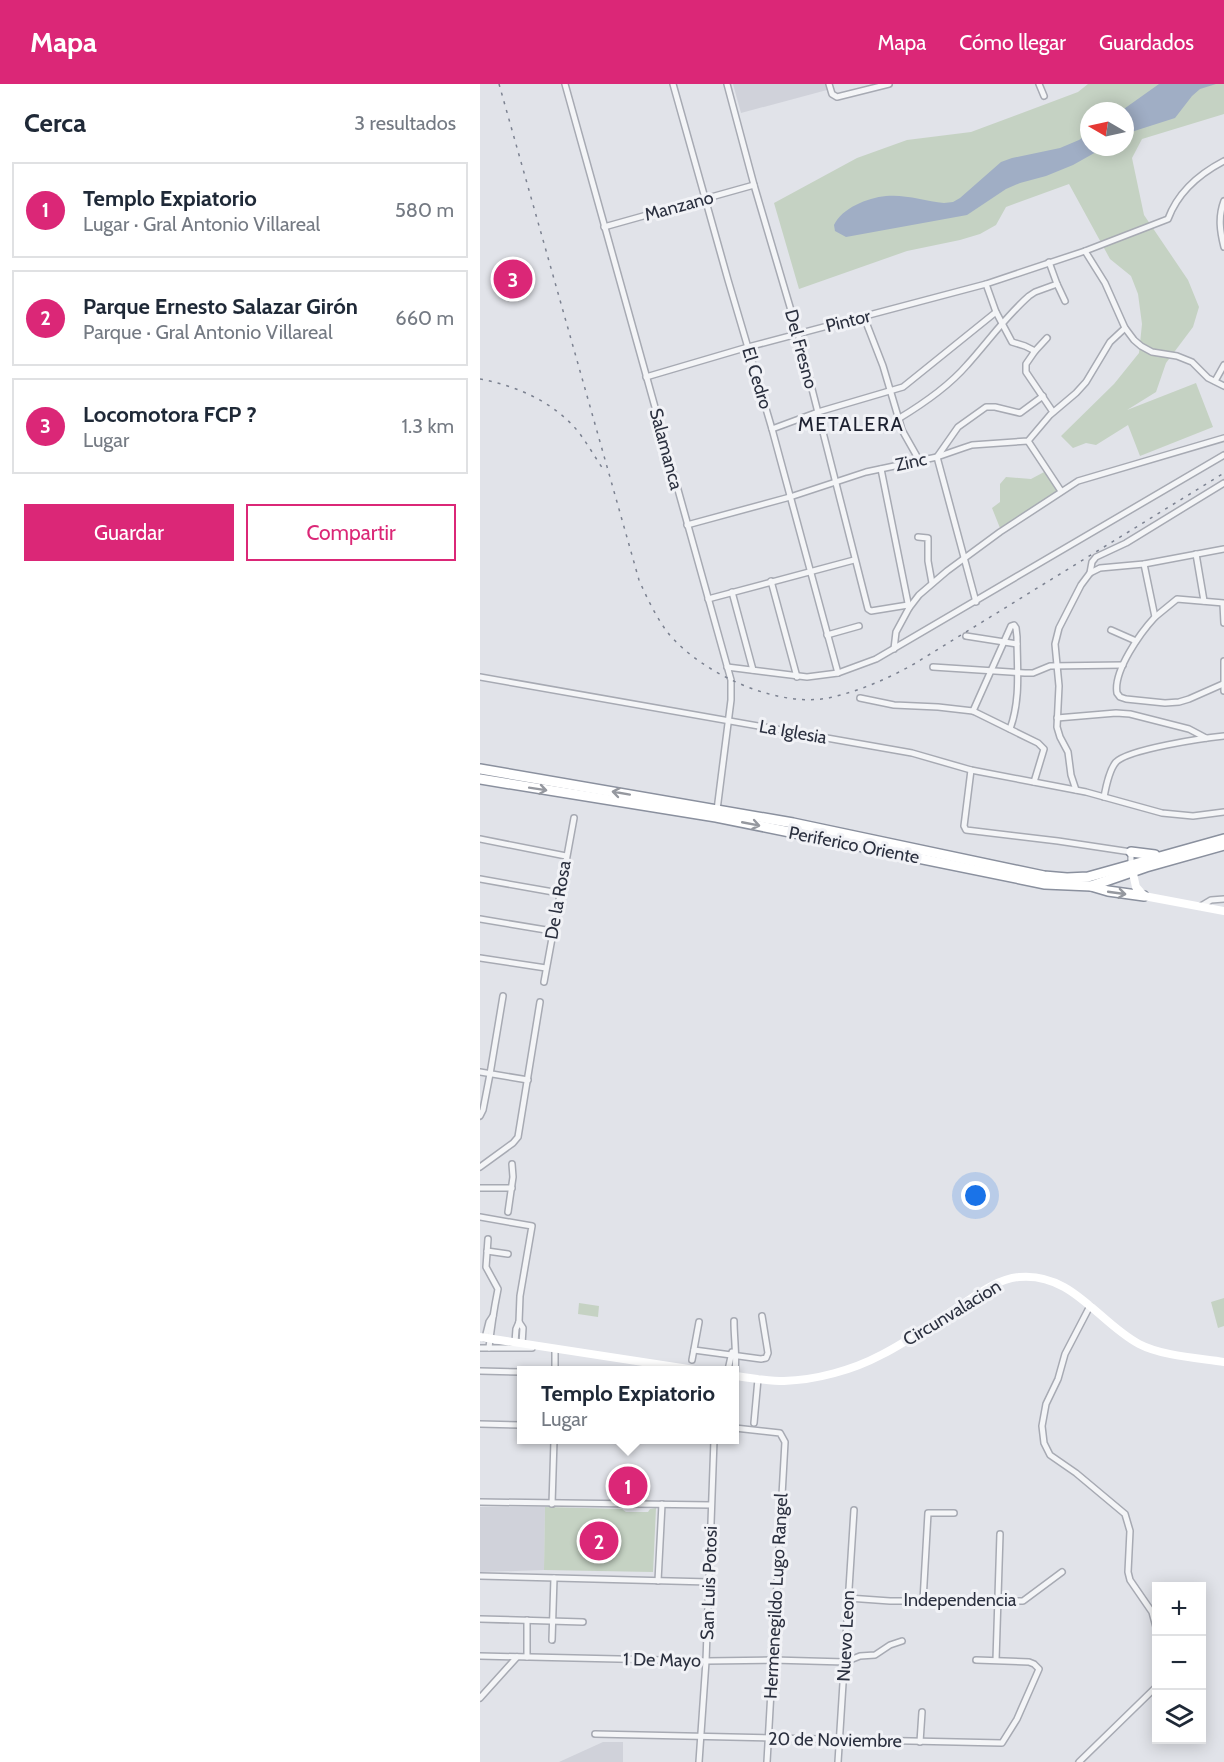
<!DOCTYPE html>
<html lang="es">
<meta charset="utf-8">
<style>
body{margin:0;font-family:Cabin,sans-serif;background:#f2f2f3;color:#1f2937}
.controls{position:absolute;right:18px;bottom:18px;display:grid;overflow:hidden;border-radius:0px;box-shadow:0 3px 15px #0003}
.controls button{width:54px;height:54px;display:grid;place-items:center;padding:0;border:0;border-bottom:2px solid #e0e1e3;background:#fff;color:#1f2937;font:30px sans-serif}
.compass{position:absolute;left:600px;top:18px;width:54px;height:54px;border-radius:50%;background:#fff;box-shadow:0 3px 15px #0003;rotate:279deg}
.you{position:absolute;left:496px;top:1112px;width:21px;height:21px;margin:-15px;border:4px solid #fff;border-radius:50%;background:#1a73e8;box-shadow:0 0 0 9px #1a73e833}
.badge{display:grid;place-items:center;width:39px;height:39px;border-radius:50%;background:#db2777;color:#fff;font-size:20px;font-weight:700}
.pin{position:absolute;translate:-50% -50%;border:3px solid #fff;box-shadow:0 2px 6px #0006}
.popup{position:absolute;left:37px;top:1282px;width:222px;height:78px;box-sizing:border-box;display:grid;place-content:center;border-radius:0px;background:#fff;filter:drop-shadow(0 2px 4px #0005);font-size:20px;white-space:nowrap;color:#747a83}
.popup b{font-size:22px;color:#1f2937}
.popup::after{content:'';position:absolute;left:50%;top:100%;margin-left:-12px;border:12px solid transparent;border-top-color:#fff}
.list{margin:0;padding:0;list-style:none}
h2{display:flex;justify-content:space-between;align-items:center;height:78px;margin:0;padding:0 24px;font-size:26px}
h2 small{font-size:20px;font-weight:400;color:#747a83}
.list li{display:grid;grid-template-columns:39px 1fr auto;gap:18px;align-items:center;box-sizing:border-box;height:96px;margin:0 12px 12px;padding:0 12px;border:2px solid #e0e1e3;border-radius:0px}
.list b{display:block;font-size:22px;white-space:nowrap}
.list p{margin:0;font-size:20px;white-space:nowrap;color:#747a83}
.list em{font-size:20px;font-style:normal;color:#747a83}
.actions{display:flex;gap:12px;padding:18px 24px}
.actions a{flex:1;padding:14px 0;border:2px solid #db2777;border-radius:0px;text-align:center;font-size:21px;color:#db2777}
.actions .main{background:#db2777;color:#fff}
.icon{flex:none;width:33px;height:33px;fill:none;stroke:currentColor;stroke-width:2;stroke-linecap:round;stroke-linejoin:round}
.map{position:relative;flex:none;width:744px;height:1678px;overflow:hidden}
header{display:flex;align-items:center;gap:36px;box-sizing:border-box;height:84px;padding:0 30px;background:#db2777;color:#fff}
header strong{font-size:28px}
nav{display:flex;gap:33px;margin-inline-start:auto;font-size:21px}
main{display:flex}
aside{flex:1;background:#fff}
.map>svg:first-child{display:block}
</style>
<header>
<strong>Mapa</strong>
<nav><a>Mapa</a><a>Cómo llegar</a><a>Guardados</a></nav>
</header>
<main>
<aside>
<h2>Cerca<small>3 resultados</small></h2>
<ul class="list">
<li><span class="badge">1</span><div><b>Templo Expiatorio</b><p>Lugar · Gral Antonio Villareal</p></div><em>580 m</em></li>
<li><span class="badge">2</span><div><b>Parque Ernesto Salazar Girón</b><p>Parque · Gral Antonio Villareal</p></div><em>660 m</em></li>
<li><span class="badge">3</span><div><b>Locomotora FCP ?</b><p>Lugar</p></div><em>1.3 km</em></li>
</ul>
<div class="actions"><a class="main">Guardar</a><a>Compartir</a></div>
</aside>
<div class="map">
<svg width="744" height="1678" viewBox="0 0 744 1678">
<rect width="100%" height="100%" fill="#e1e3e9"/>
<g fill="#d0d2da">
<path d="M253,0H345L347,6L261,29Z"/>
<path d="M0,1423H65L64,1486L0,1488Z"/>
<path d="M123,1658H143V1678H79Z"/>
</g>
<g fill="#c5d2c3" fill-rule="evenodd">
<path d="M608,0H744V30L662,55L652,74L664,131L708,196L719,223L713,243L686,279L676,308L647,326L716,299L733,343L660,372L648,341L616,361L606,359L593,364L581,352L634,300L659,269L662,240L658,210L651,192L630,175L589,100L526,123L516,141L500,150L480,156L427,167L319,205L294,119L377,74L427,56L491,48L598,8ZM609,27H645V63H609Z"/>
<path d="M566,387L579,406L520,444L512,424L520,418V400L526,393L551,395Z"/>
<path d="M744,1214V1242L738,1244L731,1218Z"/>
<path d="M99,1219L119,1222L118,1233L98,1230Z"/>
<path d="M65,1423L142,1425L146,1428H168L170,1425L176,1424L173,1488L64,1486Z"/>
</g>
<g fill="#a0aec5">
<path d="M679,0H736L720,5L712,12L695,34L645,50V27H641Z"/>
<path d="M609,49V63H625L593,81L566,92L540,99L526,105L487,131L366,153L355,147L354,141C362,124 387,114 406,112C425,110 445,117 464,119L473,118L480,114L521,78L532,74L580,64L599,56Z"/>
</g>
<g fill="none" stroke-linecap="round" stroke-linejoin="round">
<defs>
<g id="street">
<path d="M85,0L251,596V616L237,726"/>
<path d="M193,0L248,196L292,345L358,589"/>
<path d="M247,0L274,101L318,250L388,525L391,527L428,521"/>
<path d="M349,0L352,10L357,13L409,0"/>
<path d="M559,0L564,12"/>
<path d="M744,117C738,133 740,147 744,163"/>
<path d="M124,143L274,101"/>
<path d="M605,167L688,135C698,108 719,90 744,77"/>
<path d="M506,200L516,228L532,258L545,262L555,267L546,280V288L573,328"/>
<path d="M577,200L585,217"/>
<path d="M384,233L403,282L422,346L439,376"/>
<path d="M555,267L567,254"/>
<path d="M166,293L268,263L506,200L605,167L625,199L645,244L654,256L661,262L672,268L697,272L712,278L728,294L744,302"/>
<path d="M735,297L744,281"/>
<path d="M418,335C443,320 468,303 487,281C507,259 526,232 549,212L555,208L577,200L569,178"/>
<path d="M292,345L338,328L423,303L516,228"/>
<path d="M548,357L581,407"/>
<path d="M401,385L429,524L416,548L414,565"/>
<path d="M207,441L310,413L386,388L457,373L483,364L492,361L548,357L570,331L596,309L606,298L630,258L645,244"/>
<path d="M438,453L448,454V477L452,499"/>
<path d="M716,470L724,517"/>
<path d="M664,480L675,533C661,548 633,587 637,609L640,613L646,615L685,619L699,618L709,615L743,600"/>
<path d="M610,489L612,478L616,473L646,459L744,399"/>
<path d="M291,497L317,593"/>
<path d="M252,508L273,586"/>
<path d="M228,515L374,476"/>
<path d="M496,518L457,373L478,343L506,323H515L540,329L563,312"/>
<path d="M743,520L744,539"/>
<path d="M429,524L439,511L467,487L520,448L598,397L744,354"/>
<path d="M675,533L697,515L744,519"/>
<path d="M631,546L656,557"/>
<path d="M347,551L379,542"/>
<path d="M486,552L537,560"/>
<path d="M744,577V607"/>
<path d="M247,583L327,593L358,589L396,575L744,371"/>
<path d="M453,583L545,589H553L570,582L643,581"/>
<path d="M0,593L432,669L491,686L606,708L682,729L713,732L744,728"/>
<path d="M380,614L414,621L458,623L493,627L558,659L564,665L554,698"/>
<path d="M493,627L531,542L534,541L536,544L537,553C537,584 541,615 530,645"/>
<path d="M577,634L636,629L650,630L709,645L726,654"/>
<path d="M491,686L484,742L486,746L578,757L651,768V780"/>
<path d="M596,706L591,691L588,668L580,653L577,643L579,602L575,560L579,544L601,501L610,489L620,484L664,480L744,465"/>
<path d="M624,713C626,702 629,686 636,678C649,665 724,654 744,652"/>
<path d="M0,755L86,772"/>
<path d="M0,795L79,809"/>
<path d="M721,822L731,816L744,815"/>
<path d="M0,835L72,847"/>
<path d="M0,874L66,884"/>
<path d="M64,898L94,734"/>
<path d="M0,988L48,996"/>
<path d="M0,1032L3,1026L10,990L23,912"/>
<path d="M0,1083L33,1059L38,1053L60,918"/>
<path d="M0,1104H32"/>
<path d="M28,1128L33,1093L32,1080"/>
<path d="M0,1133L52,1142L40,1212L39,1238L36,1245L35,1258"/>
<path d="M8,1155L6,1183L18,1205C14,1225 11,1244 9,1264"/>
<path d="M7,1167L28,1170"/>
<path d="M610,1222L585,1270L578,1295L566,1320L562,1342L564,1359L570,1371L596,1389L645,1430L650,1447L648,1488L650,1496L672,1528L676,1543"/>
<path d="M254,1237C254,1255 257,1272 255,1289"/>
<path d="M39,1238L43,1244L42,1260"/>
<path d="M5,1254L9,1238L13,1232"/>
<path d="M0,1264H52"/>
<path d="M214,1266L281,1275L286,1274L288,1269L282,1232"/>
<path d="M212,1276L219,1238"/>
<path d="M75,1286V1265"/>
<path d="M248,1286L252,1268"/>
<path d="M0,1287L42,1288"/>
<path d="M274,1339L278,1295"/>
<path d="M0,1340L42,1341"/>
<path d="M255,1344L300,1349L305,1358L287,1678"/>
<path d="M0,1418L231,1421"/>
<path d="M72,1420L74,1356"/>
<path d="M0,1492L229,1498"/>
<path d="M178,1497L182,1420"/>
<path d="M368,1514L410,1517H543L582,1488"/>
<path d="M443,1517L448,1429H474"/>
<path d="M0,1535L103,1538"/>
<path d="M72,1556L74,1494"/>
<path d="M0,1572L226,1577L293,1576L365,1578L380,1572L395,1571L410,1561L422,1557"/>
<path d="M47,1573V1536"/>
<path d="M516,1576L520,1450"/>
<path d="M0,1614L37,1573"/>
<path d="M115,1650L522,1659L537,1635L559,1585L554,1580L549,1578L496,1576"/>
<path d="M440,1658L442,1628"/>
<path d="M219,1678L226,1577L234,1356"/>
<path d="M358,1678L374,1426"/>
<path d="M599,1678L676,1603"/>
</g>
<g id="highway">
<path d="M0,685L313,739L564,792L587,794L608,793L744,755"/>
<path d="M0,695L236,733L565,800L611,802L666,783L744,761"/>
<path d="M651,768L675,771"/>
<path d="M611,802L628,807L664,812"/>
</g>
</defs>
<use href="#street" stroke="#a7aab3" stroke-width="8"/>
<use href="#highway" stroke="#8a909e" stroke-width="12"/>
<use href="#street" stroke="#f4f5f7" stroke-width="5"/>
<g stroke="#fff" stroke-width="8">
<path d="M652,785L656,803L664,812L744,827"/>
<path d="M0,1253L215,1286"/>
<path d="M255,1292C271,1294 288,1297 304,1297C336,1296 373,1286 401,1271C427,1258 450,1241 475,1225C494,1213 516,1195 539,1193C592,1188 618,1238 659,1260C682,1272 718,1274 744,1278"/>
</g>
<use href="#highway" stroke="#fff" stroke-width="9"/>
<g stroke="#7c8291" stroke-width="1.5" stroke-dasharray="3 6" stroke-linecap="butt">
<path d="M19,0L159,496C167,514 176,533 188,549C222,590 300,626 353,613C382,606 409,594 434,580L744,389"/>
<path d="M0,295C38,302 76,319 100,350C108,361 115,373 123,385"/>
</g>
</g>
<defs><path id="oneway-shaft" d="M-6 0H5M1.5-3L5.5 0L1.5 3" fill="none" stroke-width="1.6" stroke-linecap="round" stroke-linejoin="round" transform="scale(1.5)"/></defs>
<g stroke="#95989f">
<use href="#oneway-shaft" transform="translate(58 705) rotate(9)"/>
<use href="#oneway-shaft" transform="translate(141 709) rotate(-170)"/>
<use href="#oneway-shaft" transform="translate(271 740) rotate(11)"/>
<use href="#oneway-shaft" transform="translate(637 809) rotate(8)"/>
</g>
<g text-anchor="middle" stroke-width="6" stroke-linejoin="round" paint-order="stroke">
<g font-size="18" fill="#2b303f" stroke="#f1f2f6">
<text transform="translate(199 122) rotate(-15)" y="6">Manzano</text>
<text transform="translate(368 237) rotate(-14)" y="6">Pintor</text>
<text transform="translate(321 265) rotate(75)" y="6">Del Fresno</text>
<text transform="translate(277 294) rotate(73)" y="6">El Cedro</text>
<text transform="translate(186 365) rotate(75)" y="6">Salamanca</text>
<text transform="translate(431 378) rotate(-12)" y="6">Zinc</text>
<text transform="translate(313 648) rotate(10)" y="6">La Iglesia</text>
<text transform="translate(374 761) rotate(11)" y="6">Periferico Oriente</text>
<text transform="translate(78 816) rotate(-80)" y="6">De la Rosa</text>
<text transform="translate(472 1229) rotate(-31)" y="6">Circunvalacion</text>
<text transform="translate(229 1499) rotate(-88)" y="6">San Luis Potosi</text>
<text transform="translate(296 1512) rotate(-87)" y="6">Hermenegildo Lugo Rangel</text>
<text x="480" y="1522">Independencia</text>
<text transform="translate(366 1552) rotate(-87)" y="6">Nuevo Leon</text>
<text transform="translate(182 1576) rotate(1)" y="6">1 De Mayo</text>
<text transform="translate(355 1656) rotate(1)" y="6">20 de Noviembre</text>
</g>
<g font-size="20" letter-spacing="1.5" fill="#1d2130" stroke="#f1f2f6">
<text x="371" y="347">METALERA</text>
</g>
</g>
</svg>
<div class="controls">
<button>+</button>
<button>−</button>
<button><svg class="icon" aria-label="layers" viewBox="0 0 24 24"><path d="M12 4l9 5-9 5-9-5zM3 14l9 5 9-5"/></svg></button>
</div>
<svg class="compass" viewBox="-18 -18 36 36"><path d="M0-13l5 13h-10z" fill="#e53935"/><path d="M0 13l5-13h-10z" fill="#747a83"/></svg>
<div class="you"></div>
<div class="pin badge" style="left:148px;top:1402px">1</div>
<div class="popup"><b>Templo Expiatorio</b>Lugar</div>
<div class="pin badge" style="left:119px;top:1457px">2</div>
<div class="pin badge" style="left:33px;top:195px">3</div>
</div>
</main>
